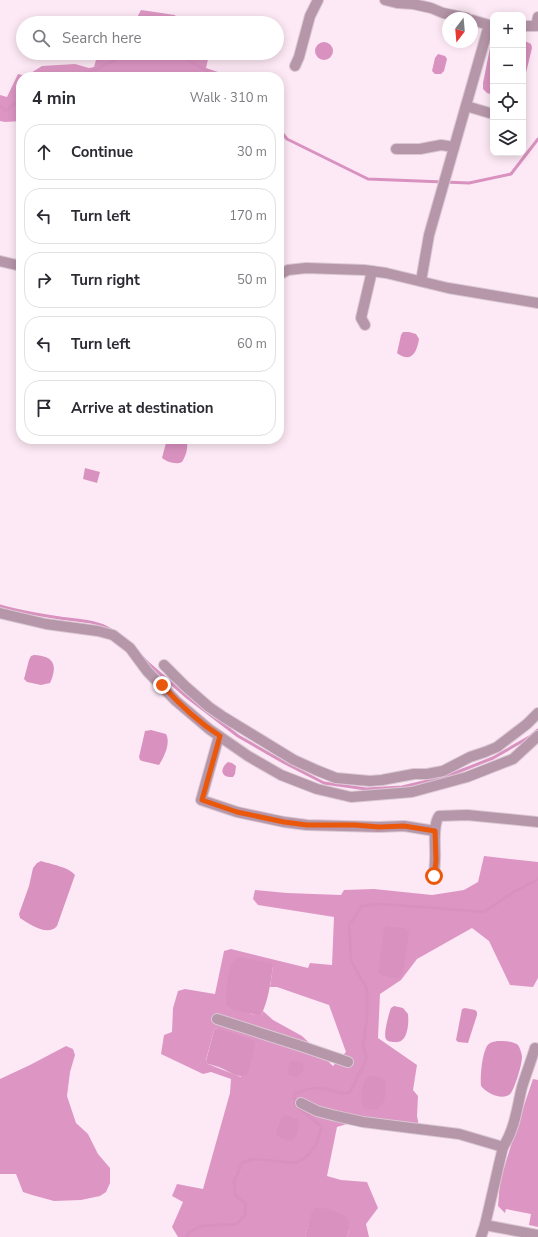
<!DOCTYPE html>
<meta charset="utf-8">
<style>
body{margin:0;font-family:"Nunito Sans",sans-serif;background:#f2f2f3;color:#2b2b33}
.controls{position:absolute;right:12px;top:12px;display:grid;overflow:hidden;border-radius:8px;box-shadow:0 2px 10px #0003}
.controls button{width:36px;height:36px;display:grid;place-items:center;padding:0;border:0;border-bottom:1px solid #e1e1e2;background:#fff;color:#2b2b33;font:20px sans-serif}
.compass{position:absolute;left:442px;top:12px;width:36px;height:36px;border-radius:50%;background:#fff;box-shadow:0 2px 10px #0003;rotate:196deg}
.stop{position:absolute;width:12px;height:12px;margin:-9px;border:3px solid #ea580c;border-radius:50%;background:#fff}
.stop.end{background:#ea580c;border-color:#fff;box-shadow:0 1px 4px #0008}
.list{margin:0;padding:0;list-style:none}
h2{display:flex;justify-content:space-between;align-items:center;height:52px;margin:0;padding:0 16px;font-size:17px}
h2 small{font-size:13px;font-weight:400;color:#7c7c81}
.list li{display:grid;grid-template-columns:26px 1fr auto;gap:12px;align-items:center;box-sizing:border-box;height:56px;margin:0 8px 8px;padding:0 8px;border:1px solid #e1e1e2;border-radius:16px}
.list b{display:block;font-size:15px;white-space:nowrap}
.list em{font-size:13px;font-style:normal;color:#7c7c81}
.icon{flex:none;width:22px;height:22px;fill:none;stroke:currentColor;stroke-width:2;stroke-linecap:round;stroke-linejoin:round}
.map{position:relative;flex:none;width:538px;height:1237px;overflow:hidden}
.search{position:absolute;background:#fff;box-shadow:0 2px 10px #0003;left:16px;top:16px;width:268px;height:44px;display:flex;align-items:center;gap:10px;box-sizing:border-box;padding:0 14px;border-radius:22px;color:#7c7c81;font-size:15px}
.panel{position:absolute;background:#fff;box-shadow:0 2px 10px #0003;left:16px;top:72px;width:268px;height:372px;border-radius:16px}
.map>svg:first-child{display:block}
</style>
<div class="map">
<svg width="538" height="1237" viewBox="0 0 538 1237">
<rect width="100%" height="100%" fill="#fde9f5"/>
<g fill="#dd96c4" fill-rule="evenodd">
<path d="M141,10L175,15L178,21L177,23H134Z"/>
<path d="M98,53H185L201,57L202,53H223L222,58L209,55L206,68L227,75V77H21V121L5,122L0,121V95L7,97L18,74L26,76L42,66L75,64L89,68L94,67Z"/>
<path d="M484,856L538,862V978L533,987L510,985L489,941L472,928L417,959L401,980L380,994L378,1038L417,1065L413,1090L418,1096L417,1116L419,1126L413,1133L347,1124L337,1127L327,1176L341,1180L367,1182L378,1208L366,1224L369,1237H347L349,1230L313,1209L305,1237H178L172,1227L183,1202L172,1196L177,1184L203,1189L230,1093L231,1079L211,1072L203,1074L161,1054L164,1035L172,1032L173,1008L178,991L185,989L215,994L224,951L231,949L308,968L310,963L332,965L334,917L258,905L253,899L255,890L287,893L341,895L344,890L374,889L432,895L464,890L478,882ZM273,966L270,987H277L329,1005L346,1052L333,1066L302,1036L273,1020L263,1011L261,1015L250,1014ZM217,1028L241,1077L208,1064L206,1060L214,1030Z"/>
<path d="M66,1046L73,1049L75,1055L70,1072L67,1096L76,1123L88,1134L98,1154L110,1168V1183L106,1192L100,1196L81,1200L54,1201L32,1195L23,1192L16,1174H0V1079L30,1065Z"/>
<path d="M533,1079L538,1080V1227L529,1225L531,1214L506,1209L505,1213L498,1206L500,1181L517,1126Z"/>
</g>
<g fill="#d992c0">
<path d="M493,40V95L487,93L483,89V83L491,43Z"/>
<path d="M523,40L531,44L532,48L523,85Z"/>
<circle cx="324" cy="51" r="9"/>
<path d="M438,54L445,56L447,59L444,71L441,74H435L432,71L435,58Z"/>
<path d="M403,332H409L416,334L419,339C417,352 411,364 397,353L401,335Z"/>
<path d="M167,439H186C189,446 186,456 182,462C176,465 167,462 162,458Z"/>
<path d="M85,468L100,472L97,483L83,479Z"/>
<path d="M34,655C54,656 58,665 50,683L41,685L27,682L24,679L29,660L31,656Z"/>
<path d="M151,730L166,734C171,743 164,757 159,765L142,761L140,760L139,757L145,731Z"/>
<path d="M228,762L232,763L236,766L235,774L233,777C221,778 219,769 228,762Z"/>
<path d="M41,861C50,864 69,867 75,875L57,926C48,937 29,924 20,918L19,914L29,886L33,868L37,863Z"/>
<path d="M386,926L405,928L409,932L403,973C402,975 401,977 398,978C393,979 383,976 378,973L384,929Z"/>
<path d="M238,957L271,963L273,966C271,981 268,1002 261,1015H257L233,1010L226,1005C226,993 227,961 238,957Z"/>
<path d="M394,1006L403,1008L408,1014C409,1023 408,1044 395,1042C392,1042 388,1042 386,1039C383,1035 389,1013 391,1008Z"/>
<path d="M465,1008L475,1010L477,1012V1015L468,1043L458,1042L456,1040L461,1014L462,1009Z"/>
<path d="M217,1028L253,1040L255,1042V1045L248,1073C240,1081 229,1071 221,1068C217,1066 212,1065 208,1064L206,1061L214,1030Z"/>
<path d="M497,1041C502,1041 514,1041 518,1045C520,1048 522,1054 522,1057C522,1065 515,1087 511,1093C504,1102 486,1093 481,1086C480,1077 482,1056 486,1048C488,1043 492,1042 497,1041Z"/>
<path d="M293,1060L301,1062L304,1066L302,1073L297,1077L290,1075L287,1073L290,1062Z"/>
<path d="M372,1076L382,1077L385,1081C386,1089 387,1107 376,1109C372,1110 367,1108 363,1107C359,1099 362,1085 366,1078Z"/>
<path d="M286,1115L297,1119L299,1120C299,1128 297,1136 292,1141L285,1140L277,1136L276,1133L281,1118Z"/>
<path d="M313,1208C326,1207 338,1211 348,1219L349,1230L347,1237H305L311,1214Z"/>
</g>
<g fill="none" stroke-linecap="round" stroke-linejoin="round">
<g stroke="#d992c0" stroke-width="3">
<path d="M67,77L88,73L128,54L186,59L217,77"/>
<path d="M0,106L6,111L21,98"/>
<path d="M279,129L287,139L368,179L469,183L511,174L538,139"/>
<path d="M0,606C20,612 40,615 60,618C78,621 96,620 111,630"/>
<path d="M142,657L150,665L187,697L238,736L285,763L324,783L366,789L402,787L445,777L493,758L531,736L538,730"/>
<path d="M187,1237L189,1232L202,1226L237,1224L245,1215L246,1204L235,1195L234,1182L242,1163L253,1159L296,1163L306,1157L316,1145L322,1127L295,1105L294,1094C303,1090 315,1087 325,1089C337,1091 339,1095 350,1092L367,1058L363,1046L367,1017V989L351,961L349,925L362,906L382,904L484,912L512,893L538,879"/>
</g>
<defs>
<g id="minor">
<path d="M385,0L397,3L413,4L431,8L443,13L467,18"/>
<path d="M472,20L489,25"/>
<path d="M523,26H536L538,17"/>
<path d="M295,66L299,57L310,16L318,0"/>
<path d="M466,106L493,114"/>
<path d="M396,149H420L441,145L454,147"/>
<path d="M0,261L21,266"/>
<path d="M279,275L288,270L306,268L364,270L386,273L448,288L538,303"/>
<path d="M421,281L429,235L489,25H493"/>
<path d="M365,325L361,318L372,271"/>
<path d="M0,613L46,624L98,631L113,635L130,648L147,671L176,701L209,729L248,756L281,775L317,789L351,797L412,792L467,777L513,759L538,736"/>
<path d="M164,665L185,686L209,707L222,716L294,760L316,770L336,778L370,781L382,780L414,774H427L443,771L470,757L485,752L497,747L527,724L538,713"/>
<path d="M219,736L201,800L237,812L284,822L307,825L379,827L404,826L435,831"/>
<path d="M434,876C434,871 435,865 435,860C436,848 432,826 439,816L467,815L538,822"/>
<path d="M217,1019L301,1046L348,1062"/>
<path d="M301,1103L317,1111L336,1116L363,1122L459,1134L503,1147L485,1225L538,1235"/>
<path d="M503,1147C515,1129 517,1107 522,1087C526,1074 531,1061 535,1048"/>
<path d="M481,1237L485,1225"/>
</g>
</defs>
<use href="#minor" stroke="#d9c7d2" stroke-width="12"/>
<use href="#minor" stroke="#b696a9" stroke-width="10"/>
</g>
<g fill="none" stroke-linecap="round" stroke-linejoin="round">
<path stroke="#ea580c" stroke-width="5" d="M162,685C179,704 198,722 220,736L202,800L237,812L284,822L307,825H355L379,827L404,826L435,831L436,861L434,876"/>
</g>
</svg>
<div class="controls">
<button>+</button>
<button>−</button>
<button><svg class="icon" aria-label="locate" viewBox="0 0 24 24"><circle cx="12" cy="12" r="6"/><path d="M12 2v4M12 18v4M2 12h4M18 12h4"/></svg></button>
<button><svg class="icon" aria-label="layers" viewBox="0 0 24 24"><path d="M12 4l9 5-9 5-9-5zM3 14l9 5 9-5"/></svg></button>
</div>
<svg class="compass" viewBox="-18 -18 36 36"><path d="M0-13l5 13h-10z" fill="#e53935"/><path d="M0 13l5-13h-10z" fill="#7c7c81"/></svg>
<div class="stop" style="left:434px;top:876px"></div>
<div class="stop end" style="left:162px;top:685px"></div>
<div class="search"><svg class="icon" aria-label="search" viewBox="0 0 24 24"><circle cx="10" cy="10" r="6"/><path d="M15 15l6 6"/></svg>Search here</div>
<section class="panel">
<h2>4 min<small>Walk · 310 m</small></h2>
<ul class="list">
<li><svg class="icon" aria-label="ahead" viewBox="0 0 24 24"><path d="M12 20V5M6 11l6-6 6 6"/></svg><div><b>Continue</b></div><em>30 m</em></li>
<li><svg class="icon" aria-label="left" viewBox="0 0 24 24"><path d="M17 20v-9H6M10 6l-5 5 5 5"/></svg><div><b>Turn left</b></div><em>170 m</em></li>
<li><svg class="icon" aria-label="right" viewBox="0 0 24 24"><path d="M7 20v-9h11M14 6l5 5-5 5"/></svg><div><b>Turn right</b></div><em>50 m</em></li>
<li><svg class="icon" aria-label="left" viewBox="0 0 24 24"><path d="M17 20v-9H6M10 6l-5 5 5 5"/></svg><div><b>Turn left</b></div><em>60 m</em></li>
<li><svg class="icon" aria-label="arrive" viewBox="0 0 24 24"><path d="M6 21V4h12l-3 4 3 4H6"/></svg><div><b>Arrive at destination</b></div></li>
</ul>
</section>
</div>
